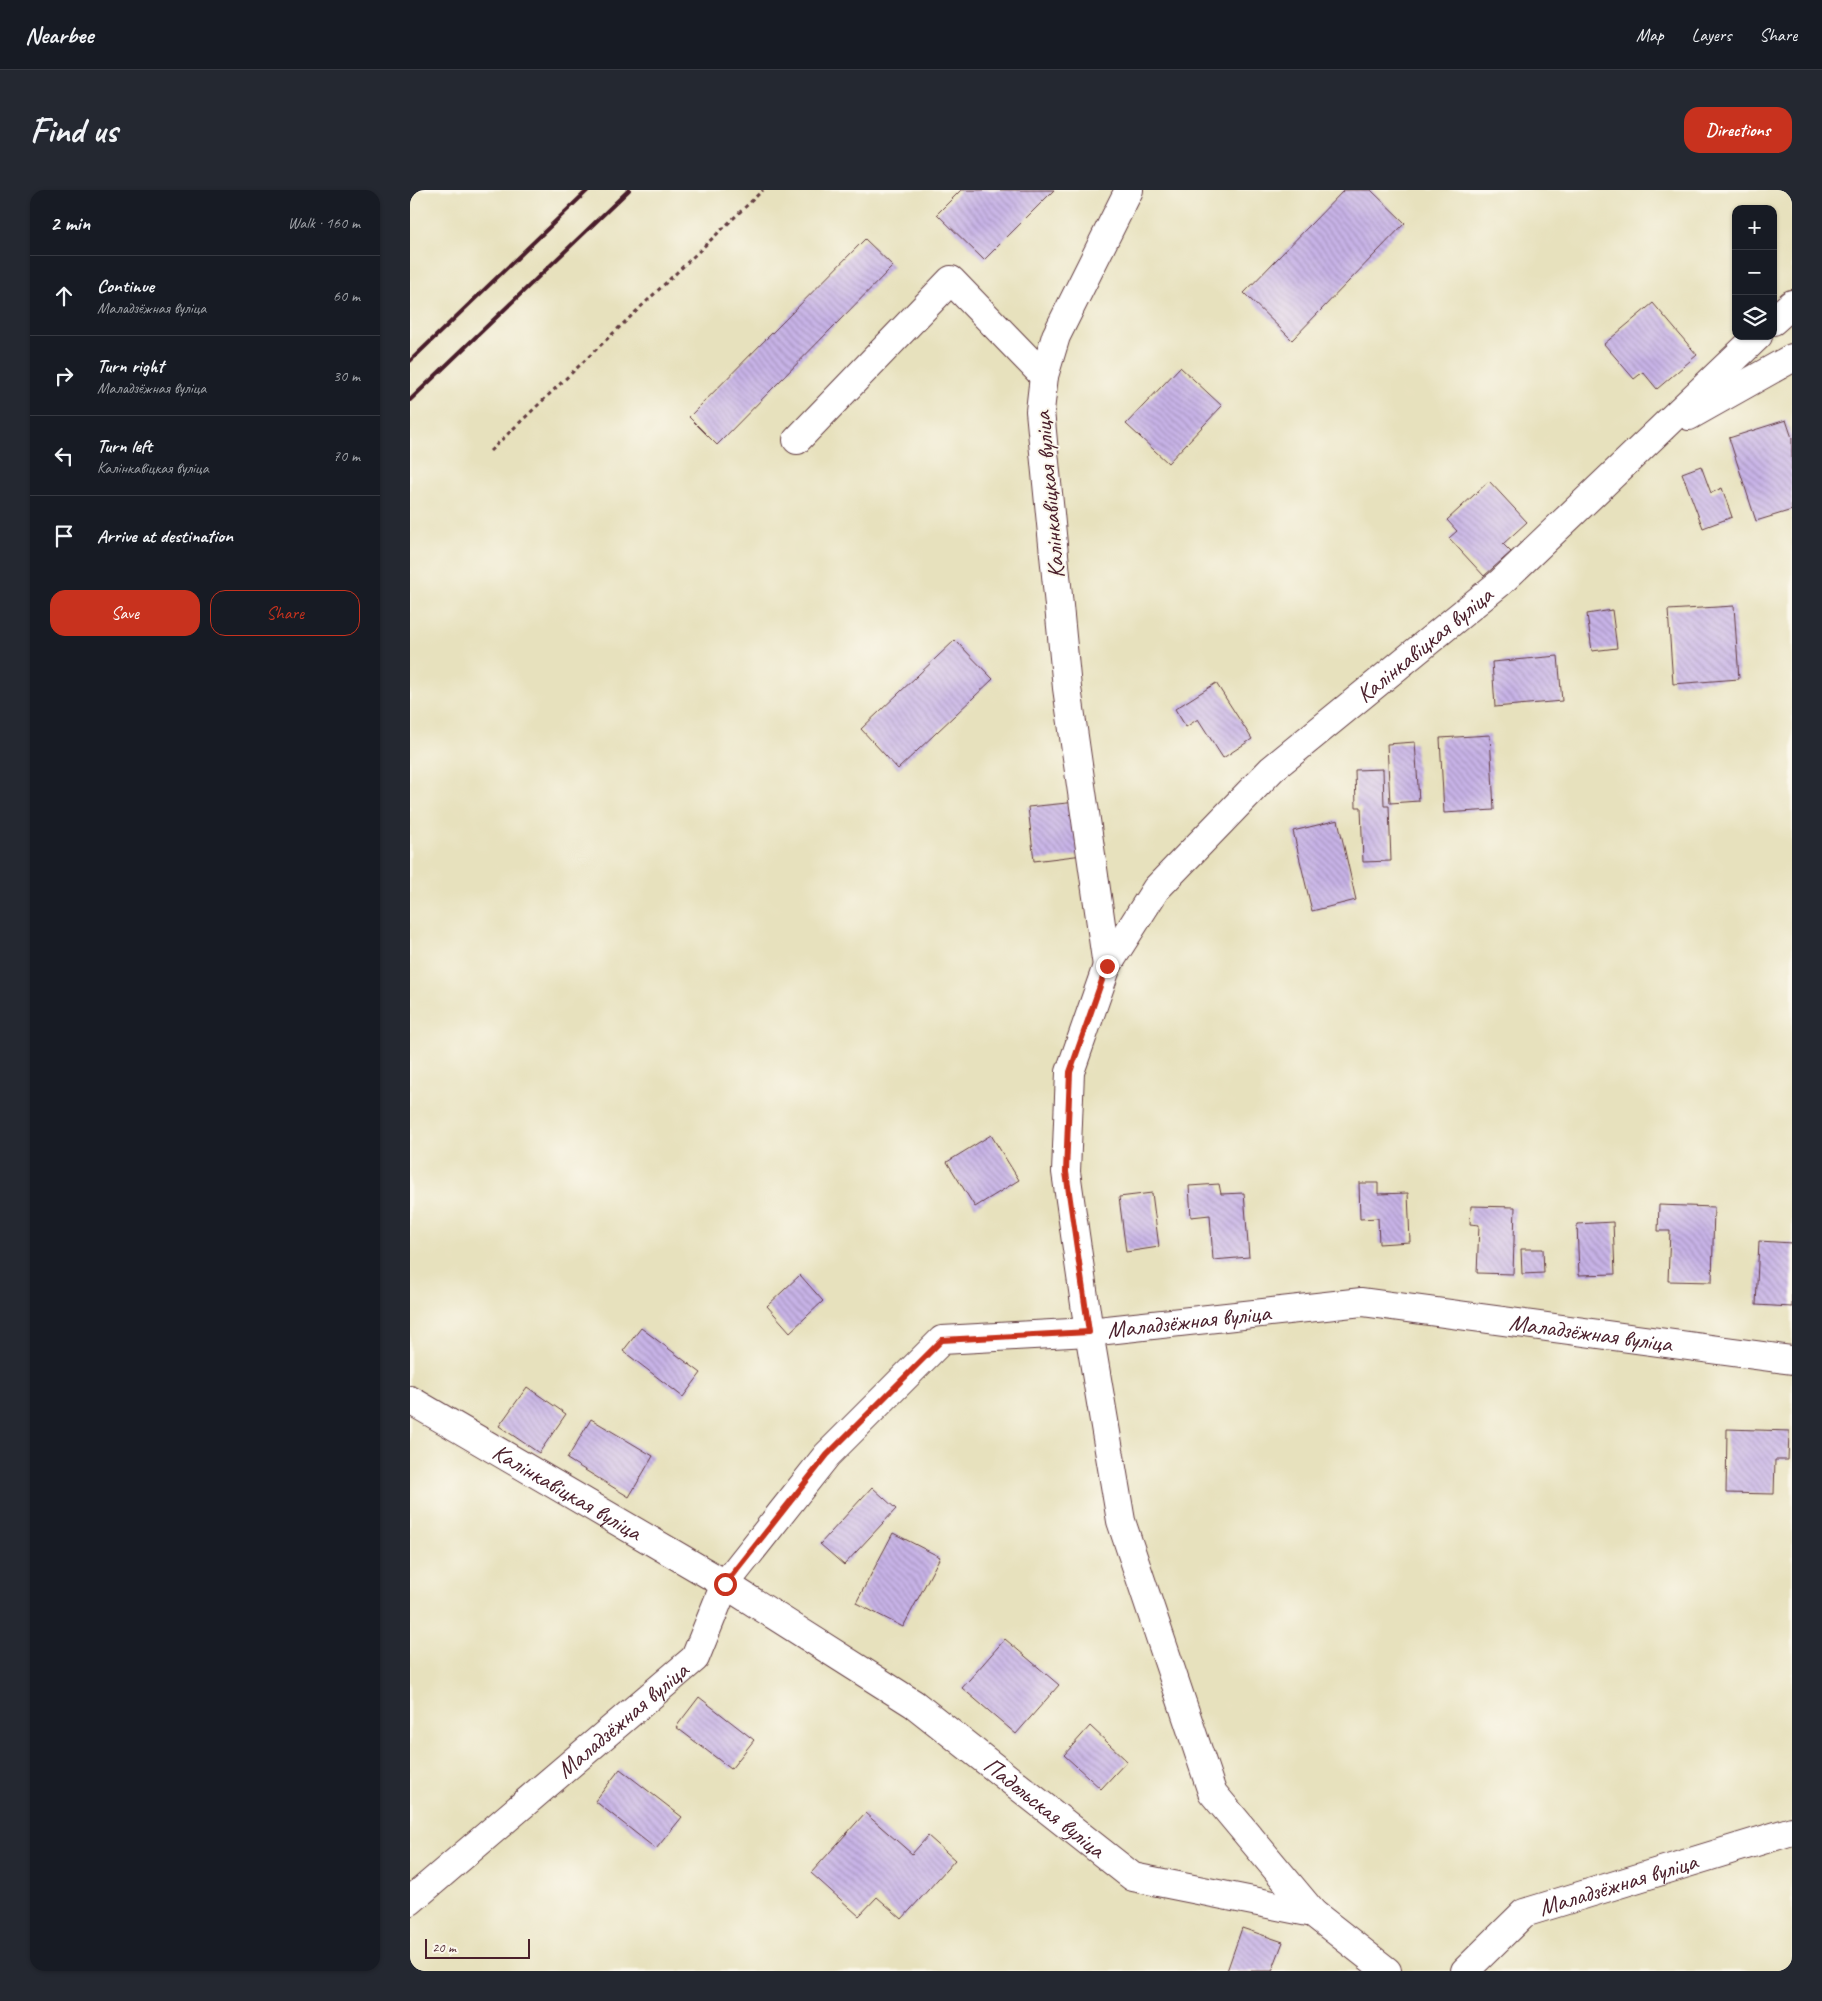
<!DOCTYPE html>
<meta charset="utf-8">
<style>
body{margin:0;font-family:Caveat,sans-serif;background:#242831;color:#f1f3f6}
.controls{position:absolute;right:15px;top:15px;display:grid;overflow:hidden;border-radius:10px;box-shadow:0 1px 4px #0004}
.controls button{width:45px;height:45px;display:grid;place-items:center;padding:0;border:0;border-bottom:1px solid #363941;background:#171b24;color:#f1f3f6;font:25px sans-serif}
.scale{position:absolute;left:15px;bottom:12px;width:105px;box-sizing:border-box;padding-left:5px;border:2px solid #4a1f2b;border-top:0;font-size:14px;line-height:18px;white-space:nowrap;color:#4a1f2b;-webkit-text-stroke:4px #fbf7ec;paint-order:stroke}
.stop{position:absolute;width:15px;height:15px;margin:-11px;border:4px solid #c8321e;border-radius:50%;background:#fff}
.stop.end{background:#c8321e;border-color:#fff;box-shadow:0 1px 5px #0008}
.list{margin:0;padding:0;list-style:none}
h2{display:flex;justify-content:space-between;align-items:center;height:65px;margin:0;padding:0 20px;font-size:21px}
h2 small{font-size:16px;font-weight:400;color:#9ea1a6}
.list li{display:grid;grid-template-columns:32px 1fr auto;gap:15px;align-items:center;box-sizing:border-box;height:80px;padding:0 20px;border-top:1px solid #363941}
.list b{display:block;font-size:19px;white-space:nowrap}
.list p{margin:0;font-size:16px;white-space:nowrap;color:#9ea1a6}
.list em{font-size:16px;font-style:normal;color:#9ea1a6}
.actions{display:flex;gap:10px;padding:15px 20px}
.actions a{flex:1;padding:11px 0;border:1px solid #c8321e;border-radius:15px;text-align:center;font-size:18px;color:#c8321e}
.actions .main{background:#c8321e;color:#fff}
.icon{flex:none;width:28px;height:28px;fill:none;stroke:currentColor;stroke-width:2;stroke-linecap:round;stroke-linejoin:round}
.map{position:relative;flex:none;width:1382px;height:1781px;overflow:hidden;border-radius:15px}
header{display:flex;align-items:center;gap:30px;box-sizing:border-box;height:70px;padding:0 25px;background:#171b24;border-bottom:1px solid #363941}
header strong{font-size:24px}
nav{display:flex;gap:28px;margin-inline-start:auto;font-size:18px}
.intro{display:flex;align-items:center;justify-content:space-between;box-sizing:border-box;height:120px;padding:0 30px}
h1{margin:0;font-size:35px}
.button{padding:12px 22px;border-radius:15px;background:#c8321e;color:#fff;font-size:18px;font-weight:700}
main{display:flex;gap:30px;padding:0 30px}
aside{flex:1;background:#171b24;border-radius:15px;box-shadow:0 1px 4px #0004}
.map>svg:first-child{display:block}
</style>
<header>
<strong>Nearbee</strong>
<nav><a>Map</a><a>Layers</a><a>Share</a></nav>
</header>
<div class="intro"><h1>Find us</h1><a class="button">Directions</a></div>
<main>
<aside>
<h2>2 min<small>Walk · 160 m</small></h2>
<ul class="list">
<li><svg class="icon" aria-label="ahead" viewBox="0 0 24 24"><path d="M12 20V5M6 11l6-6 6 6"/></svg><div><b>Continue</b><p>Маладзёжная вуліца</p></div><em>60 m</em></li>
<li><svg class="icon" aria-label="right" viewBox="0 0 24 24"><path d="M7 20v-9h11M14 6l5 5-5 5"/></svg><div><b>Turn right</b><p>Маладзёжная вуліца</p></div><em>30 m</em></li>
<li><svg class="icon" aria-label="left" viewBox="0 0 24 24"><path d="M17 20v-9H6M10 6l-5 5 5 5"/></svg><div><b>Turn left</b><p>Калінкавіцкая вуліца</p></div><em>70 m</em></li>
<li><svg class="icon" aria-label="arrive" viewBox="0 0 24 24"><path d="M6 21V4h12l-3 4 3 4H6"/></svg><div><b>Arrive at destination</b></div></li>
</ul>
<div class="actions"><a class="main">Save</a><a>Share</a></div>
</aside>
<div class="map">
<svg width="1382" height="1781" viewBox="0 0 1382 1781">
<defs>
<pattern id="building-back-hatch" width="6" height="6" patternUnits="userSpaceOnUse" patternTransform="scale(1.25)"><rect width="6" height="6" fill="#c7b3e7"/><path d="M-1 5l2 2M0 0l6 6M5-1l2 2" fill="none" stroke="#a491bb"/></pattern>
</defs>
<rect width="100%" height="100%" fill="#fbf7ec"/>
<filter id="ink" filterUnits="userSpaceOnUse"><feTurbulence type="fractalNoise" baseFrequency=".02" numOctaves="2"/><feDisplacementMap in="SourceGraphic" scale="10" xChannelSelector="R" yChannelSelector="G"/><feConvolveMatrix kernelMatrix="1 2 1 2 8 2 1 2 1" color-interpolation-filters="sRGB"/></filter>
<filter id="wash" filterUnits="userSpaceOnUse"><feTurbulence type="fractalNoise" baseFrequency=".0096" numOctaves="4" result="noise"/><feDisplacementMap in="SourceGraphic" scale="20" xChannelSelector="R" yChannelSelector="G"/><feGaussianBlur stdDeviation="1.12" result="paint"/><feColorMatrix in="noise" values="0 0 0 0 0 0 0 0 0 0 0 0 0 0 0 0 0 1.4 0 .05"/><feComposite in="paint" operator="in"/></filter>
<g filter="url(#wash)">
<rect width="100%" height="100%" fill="#e7e1bd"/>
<g id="blocks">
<g fill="url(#building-back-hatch)">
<path d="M551,0H644L574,70L527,24Z"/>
<path d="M934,0H961L995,33L882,150L834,103Z"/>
<path d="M455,49L483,76L307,255L279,227Z"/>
<path d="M1243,113L1287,165L1247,199L1233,182L1224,189L1194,154Z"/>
<path d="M770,177L812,216L758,273L716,234Z"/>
<path d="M1376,230L1382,248V320L1346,331L1319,248Z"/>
<path d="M1291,276L1301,303L1312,298L1322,327L1293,338L1272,283Z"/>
<path d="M1079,291L1117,332L1093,354L1101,362L1074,386L1039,348L1047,341L1037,330Z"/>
<path d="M1324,416L1329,489L1263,494L1258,420Z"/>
<path d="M1202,420L1207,458L1182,461L1177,424Z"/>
<path d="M545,450L583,489L488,579L451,539Z"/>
<path d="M1148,466L1152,511L1085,517L1082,472Z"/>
<path d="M806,493L842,549L813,568L788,529L776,537L765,519Z"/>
<path d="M1080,545L1084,620L1034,623L1030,548Z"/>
<path d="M1005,552L1009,611L980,613L977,554Z"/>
<path d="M973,579L974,616H979L981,671L953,672L951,617H946L945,580Z"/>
<path d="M667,612L673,665L624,671L618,617Z"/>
<path d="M928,630L946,710L902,721L883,641Z"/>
<path d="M581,945L609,990L565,1017L537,972Z"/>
<path d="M949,993H968V1004L998,1003L1000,1052L969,1054L968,1028L950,1029Z"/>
<path d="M809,994L811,1004L834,1003L839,1067L803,1070L800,1025L781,1027L779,996Z"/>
<path d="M742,1003L749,1057L716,1062L709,1007Z"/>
<path d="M1249,1015L1304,1017L1302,1092L1258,1091L1260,1041H1248Z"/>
<path d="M1061,1016L1105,1017L1103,1084L1067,1083L1069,1035L1060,1034Z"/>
<path d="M1203,1032L1205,1084L1169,1085L1167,1034Z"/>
<path d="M1349,1051L1382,1053V1117L1346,1115Z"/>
<path d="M1111,1059H1133L1134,1083L1112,1084Z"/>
<path d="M390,1085L413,1111L380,1142L357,1116Z"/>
<path d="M231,1138L291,1183L273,1207L213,1161Z"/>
<path d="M117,1197L156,1224L129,1263L89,1236Z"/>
<path d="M181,1229L243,1266L219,1307L157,1269Z"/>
<path d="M1317,1239L1379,1241L1378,1270H1365L1364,1304L1316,1303Z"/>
<path d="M462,1297L486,1319L434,1375L410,1354Z"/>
<path d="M483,1343L530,1367L493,1437L446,1413Z"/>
<path d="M595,1449L649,1495L606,1544L552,1498Z"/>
<path d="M289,1507L344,1550L321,1579L266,1537Z"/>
<path d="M680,1536L717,1571L691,1599L654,1565Z"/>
<path d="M210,1579L272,1627L246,1659L185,1611Z"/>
<path d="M455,1623L502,1664L518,1646L545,1670L492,1729L467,1707L449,1726L401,1683Z"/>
<path d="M832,1738L873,1752L862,1781H817Z"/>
</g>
</g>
</g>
<g filter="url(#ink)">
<use href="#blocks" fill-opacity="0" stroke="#623c41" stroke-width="1"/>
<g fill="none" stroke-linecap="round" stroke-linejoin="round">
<defs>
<g id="minor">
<path d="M1363,131L1382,114"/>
<path d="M1279,226L1382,168"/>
<path d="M387,250L541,90L634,186"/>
<path d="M697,776L657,498L630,221L634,186L646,146L719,0"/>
<path id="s1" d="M0,1210L315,1394L504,1514L723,1687L903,1723L977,1781"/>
<path id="s2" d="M0,1711L285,1468L315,1394L417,1265L532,1150L679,1142L952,1112L1382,1170"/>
<path id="s3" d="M903,1723L802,1602L711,1331L679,1142L656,982L660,882L697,776L746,699L862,579L1091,392L1348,146"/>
<path id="s4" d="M1055,1781L1114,1723L1382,1641"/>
</g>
</defs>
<use href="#minor" stroke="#623c41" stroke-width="30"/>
<path stroke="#623c41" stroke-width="3" stroke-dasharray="4 4" stroke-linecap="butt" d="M80,261L353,0"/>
<use href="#minor" stroke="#fff" stroke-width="28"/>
<g stroke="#4a1f2b" stroke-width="4">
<path d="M0,171L178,0"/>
<path d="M0,210L219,0"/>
</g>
</g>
</g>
<g fill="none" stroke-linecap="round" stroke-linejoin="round" filter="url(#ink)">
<path stroke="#c8321e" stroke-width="6" d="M315,1394L417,1265L532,1150L679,1142L656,982L660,882L697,776"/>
</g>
<g text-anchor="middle" stroke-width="4" stroke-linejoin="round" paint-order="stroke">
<g font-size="24" fill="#4a1f2b" stroke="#fbf7ec">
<text transform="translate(639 305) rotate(-95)" y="8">Калінкавіцкая вуліца</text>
<text dy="8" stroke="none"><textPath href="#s3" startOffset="1464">Калінкавіцкая вуліца</textPath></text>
<text dy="8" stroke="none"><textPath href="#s2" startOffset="1029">Маладзёжная вуліца</textPath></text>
<text dy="8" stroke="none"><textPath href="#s2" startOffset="1434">Маладзёжная вуліца</textPath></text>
<text dy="8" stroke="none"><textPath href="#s1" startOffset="182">Калінкавіцкая вуліца</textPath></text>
<text dy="8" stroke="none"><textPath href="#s2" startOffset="279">Маладзёжная вуліца</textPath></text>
<text dy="8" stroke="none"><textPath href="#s1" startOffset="755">Падольская вуліца</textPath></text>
<text dy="8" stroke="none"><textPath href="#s4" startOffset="181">Маладзёжная вуліца</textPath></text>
</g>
</g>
</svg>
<div class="controls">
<button>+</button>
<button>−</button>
<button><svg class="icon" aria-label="layers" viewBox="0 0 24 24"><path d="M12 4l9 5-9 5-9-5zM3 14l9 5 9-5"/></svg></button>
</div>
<div class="scale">20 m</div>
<div class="stop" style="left:315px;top:1394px"></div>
<div class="stop end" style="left:697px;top:776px"></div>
</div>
</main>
